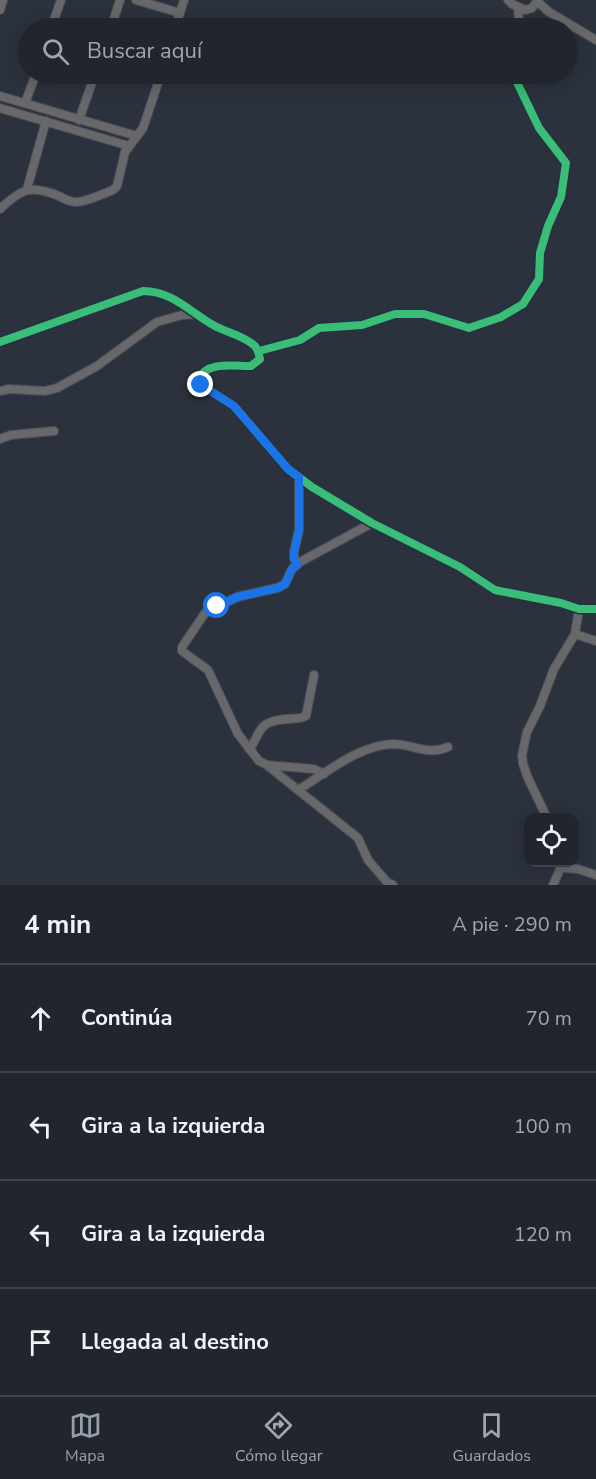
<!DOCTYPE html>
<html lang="es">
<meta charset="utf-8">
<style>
body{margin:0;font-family:"Nunito Sans",sans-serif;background:#2d323a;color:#f1f3f6}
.controls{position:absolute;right:18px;bottom:18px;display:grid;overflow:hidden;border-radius:12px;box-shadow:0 3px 15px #0003}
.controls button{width:54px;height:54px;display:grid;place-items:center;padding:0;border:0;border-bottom:2px solid #3e434a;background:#21262e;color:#f1f3f6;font:30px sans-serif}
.stop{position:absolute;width:18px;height:18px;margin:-14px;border:4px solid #1a73e8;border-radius:50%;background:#fff}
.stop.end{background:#1a73e8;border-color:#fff;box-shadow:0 2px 6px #0008}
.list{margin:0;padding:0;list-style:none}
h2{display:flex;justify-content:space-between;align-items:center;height:78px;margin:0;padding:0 24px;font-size:26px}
h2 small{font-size:20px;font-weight:400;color:#a2a5aa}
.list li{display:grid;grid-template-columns:39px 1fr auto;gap:18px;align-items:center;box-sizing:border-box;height:108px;padding:0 24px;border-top:2px solid #3e434a}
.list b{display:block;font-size:22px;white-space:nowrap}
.list em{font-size:20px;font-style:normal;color:#a2a5aa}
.icon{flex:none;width:33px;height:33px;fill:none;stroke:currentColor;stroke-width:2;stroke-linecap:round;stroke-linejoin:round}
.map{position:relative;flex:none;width:596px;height:885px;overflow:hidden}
.search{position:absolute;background:#21262e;box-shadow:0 3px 15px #0003;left:18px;right:18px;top:18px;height:66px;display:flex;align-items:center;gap:15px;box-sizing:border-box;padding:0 21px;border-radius:33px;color:#a2a5aa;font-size:22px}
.sheet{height:510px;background:#21262e}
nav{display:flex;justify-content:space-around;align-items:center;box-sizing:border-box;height:84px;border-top:2px solid #3e434a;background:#21262e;font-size:16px;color:#a2a5aa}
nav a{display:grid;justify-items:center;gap:3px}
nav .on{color:#979fab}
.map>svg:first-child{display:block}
</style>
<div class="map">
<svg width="596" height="885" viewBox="0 0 596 885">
<rect width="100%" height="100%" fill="#2c323d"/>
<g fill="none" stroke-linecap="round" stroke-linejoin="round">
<defs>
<g id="minor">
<path d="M136,0L180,13"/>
<path d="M508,0L512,4L525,10L532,8L538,0"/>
<path d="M538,2L549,12L596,40"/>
<path d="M0,10L3,0"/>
<path d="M51,28L61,0"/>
<path d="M111,28L120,0"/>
<path d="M175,28L184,0"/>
<path d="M516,28L519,23L518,8"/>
<path d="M0,96L137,136"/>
<path d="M25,103L36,74"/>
<path d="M0,108L129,146"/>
<path d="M79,120L95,74"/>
<path d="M27,189L46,121"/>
<path d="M0,209C21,189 31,184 59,196C64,199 71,202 77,202C89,201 102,194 113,190L117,186L125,152L143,128L161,74"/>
<path d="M0,342L143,291C172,291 190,312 213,325C227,333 243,335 255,346C258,350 259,354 260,359L251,366C233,366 208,361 198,379L201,385L234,406L288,469L312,487L372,523L460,567L495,590L561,603L579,609H596"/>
<path d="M259,351L300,340L319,328L362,325L395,314H424L469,328L501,317L523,304L539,279L540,253L548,226L561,197L566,163L539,128L513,74"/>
<path d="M0,391L9,389L45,391L57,388L97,366L157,322L182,315L197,314"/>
<path d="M0,439L11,435L54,431"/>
<path d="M297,565L294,558V552L299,530V477"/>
<path d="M575,634L596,641"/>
<path d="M249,749C256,742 257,731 265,725C278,716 299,721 306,716L314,675"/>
<path d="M268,766L358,838L368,860L387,882L393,885"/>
<path d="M324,774L314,769L267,765L259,761L238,734L208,670L182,651V647L205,613L237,597L277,588L285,584L292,569L300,562L372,523"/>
<path d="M298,790C326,773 359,745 393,744C413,744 428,756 448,747"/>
<path d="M547,818L528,778L523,764L522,755L527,732L540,706L554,669L575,634L579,609"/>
<path d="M562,868L578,869L596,875"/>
<path d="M553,885L563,862"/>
</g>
</defs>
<use href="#minor" stroke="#484e56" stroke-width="10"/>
<use href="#minor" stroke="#686769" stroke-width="8"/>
<defs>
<g id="cycleway">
<path d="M0,342L143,291C172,291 190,312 213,325C227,333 243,335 255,346C258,350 259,354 260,359L251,366C233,366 208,361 198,379L201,385L234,406L288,469L312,487L372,523L460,567L495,590L561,603L579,609H596"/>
<path d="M259,351L300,340L319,328L362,325L395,314H424L469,328L501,317L523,304L539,279L540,253L548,226L561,197L566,163L539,128L513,74"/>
</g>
</defs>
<use href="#cycleway" stroke="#253144" stroke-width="11"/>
<use href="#cycleway" stroke="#3abd76" stroke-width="8"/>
</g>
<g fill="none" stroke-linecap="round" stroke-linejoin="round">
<path stroke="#1a73e8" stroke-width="8" d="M201,385L234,406L288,469L299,477V530L294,552V558L297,565L292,569L285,584L278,588L237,597L217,606"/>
</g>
</svg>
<div class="controls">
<button><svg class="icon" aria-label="locate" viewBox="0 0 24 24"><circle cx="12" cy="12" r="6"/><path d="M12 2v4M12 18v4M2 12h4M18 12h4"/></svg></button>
</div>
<div class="stop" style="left:217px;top:606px"></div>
<div class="stop end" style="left:201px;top:385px"></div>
<div class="search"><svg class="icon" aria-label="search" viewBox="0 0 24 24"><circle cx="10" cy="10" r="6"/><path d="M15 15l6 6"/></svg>Buscar aquí</div>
</div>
<section class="sheet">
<h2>4 min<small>A pie · 290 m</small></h2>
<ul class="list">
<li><svg class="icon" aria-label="ahead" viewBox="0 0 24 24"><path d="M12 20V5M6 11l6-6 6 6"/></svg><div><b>Continúa</b></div><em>70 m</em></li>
<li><svg class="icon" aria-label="left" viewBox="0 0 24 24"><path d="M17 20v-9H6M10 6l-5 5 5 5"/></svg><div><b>Gira a la izquierda</b></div><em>100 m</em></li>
<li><svg class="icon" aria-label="left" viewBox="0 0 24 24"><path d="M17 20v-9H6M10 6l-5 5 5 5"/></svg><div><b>Gira a la izquierda</b></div><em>120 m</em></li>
<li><svg class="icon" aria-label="arrive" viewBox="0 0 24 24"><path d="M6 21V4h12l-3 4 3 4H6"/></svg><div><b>Llegada al destino</b></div></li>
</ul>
</section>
<nav>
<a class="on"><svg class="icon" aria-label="map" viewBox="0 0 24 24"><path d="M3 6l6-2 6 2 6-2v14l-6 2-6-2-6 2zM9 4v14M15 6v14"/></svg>Mapa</a>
<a><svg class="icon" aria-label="directions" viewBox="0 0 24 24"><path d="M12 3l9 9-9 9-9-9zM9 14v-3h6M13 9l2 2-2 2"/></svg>Cómo llegar</a>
<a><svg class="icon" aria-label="saved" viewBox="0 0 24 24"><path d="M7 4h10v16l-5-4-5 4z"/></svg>Guardados</a>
</nav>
